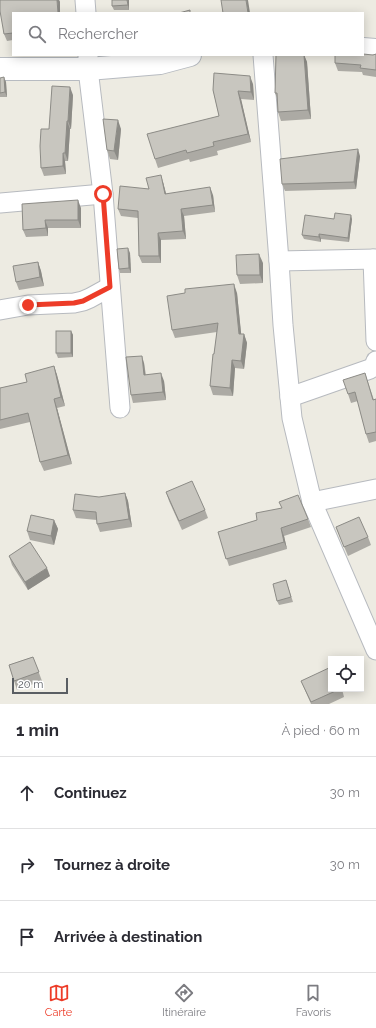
<!DOCTYPE html>
<html lang="fr">
<meta charset="utf-8">
<style>
body{margin:0;font-family:Raleway,sans-serif;background:#f2f2f3;color:#2b2b33}
.controls{position:absolute;right:12px;bottom:12px;display:grid;overflow:hidden;border-radius:0px;box-shadow:0 2px 10px #0003}
.controls button{width:36px;height:36px;display:grid;place-items:center;padding:0;border:0;border-bottom:1px solid #e1e1e2;background:#fff;color:#2b2b33;font:20px sans-serif}
.scale{position:absolute;left:12px;bottom:10px;width:56px;box-sizing:border-box;padding-left:4px;border:2px solid #5a5e63;border-top:0;font-size:11px;line-height:14px;white-space:nowrap;color:#5a5e63;-webkit-text-stroke:3px #fff;paint-order:stroke}
.stop{position:absolute;width:12px;height:12px;margin:-9px;border:3px solid #ed3c28;border-radius:50%;background:#fff}
.stop.end{background:#ed3c28;border-color:#fff;box-shadow:0 1px 4px #0008}
.list{margin:0;padding:0;list-style:none}
h2{display:flex;justify-content:space-between;align-items:center;height:52px;margin:0;padding:0 16px;font-size:17px}
h2 small{font-size:13px;font-weight:400;color:#7c7c81}
.list li{display:grid;grid-template-columns:26px 1fr auto;gap:12px;align-items:center;box-sizing:border-box;height:72px;padding:0 16px;border-top:1px solid #e1e1e2}
.list b{display:block;font-size:15px;white-space:nowrap}
.list em{font-size:13px;font-style:normal;color:#7c7c81}
.icon{flex:none;width:22px;height:22px;fill:none;stroke:currentColor;stroke-width:2;stroke-linecap:round;stroke-linejoin:round}
.map{position:relative;flex:none;width:376px;height:704px;overflow:hidden}
.search{position:absolute;background:#fff;box-shadow:0 2px 10px #0003;left:12px;right:12px;top:12px;height:44px;display:flex;align-items:center;gap:10px;box-sizing:border-box;padding:0 14px;border-radius:0px;color:#7c7c81;font-size:15px}
.sheet{height:268px;background:#fff}
nav{display:flex;justify-content:space-around;align-items:center;box-sizing:border-box;height:56px;border-top:1px solid #e1e1e2;background:#fff;font-size:11px;color:#7c7c81}
nav a{display:grid;justify-items:center;gap:2px}
nav .on{color:#ed3c28}
.map>svg:first-child{display:block}
</style>
<div class="map">
<svg width="376" height="704" viewBox="0 0 376 704">
<rect width="100%" height="100%" fill="#edebe2"/>
<g fill="none" stroke-linecap="round" stroke-linejoin="round">
<defs>
<g id="street">
<path d="M85,0L86,13"/>
<path d="M88,55V69L103,194L120,408"/>
<path d="M263,55L279,261L283,325L292,418L312,502L376,650"/>
<path d="M0,203L103,194"/>
<path d="M373,259L376,341"/>
<path d="M279,261L376,259"/>
<path d="M0,310L28,305L74,303L83,301L90,298L110,287"/>
<path d="M290,397L370,369L374,366L376,361"/>
<path d="M312,502L376,489"/>
</g>
<g id="secondary">
<path d="M363,49L376,50"/>
<path d="M0,69H88L160,63L190,55"/>
</g>
</defs>
<use href="#street" stroke="#b7babf" stroke-width="21"/>
<use href="#secondary" stroke="#b7bbc1" stroke-width="24"/>
<use href="#street" stroke="#fff" stroke-width="19"/>
<use href="#secondary" stroke="#fff" stroke-width="22"/>
</g>
<g fill="#acaaa4">
<path d="M0,0H59L60,2L13,13V40L7,41L4,34Z"/>
<path d="M112,0H129V10H114L112,6Z"/>
<path d="M376,54V77L363,75L362,72L338,71L335,63Z"/>
<path d="M276,55H304L307,62L311,119L281,121L278,112L277,98L275,93Z"/>
<path d="M0,78L6,82L7,97H0Z"/>
<path d="M253,84L254,100L241,99L251,142L217,151L218,155L190,162L189,159L158,168L155,159L219,116L213,90Z"/>
<path d="M73,95L71,129H70L68,161H65L66,174L44,176L41,168V148L40,146L49,129Z"/>
<path d="M121,129L118,160L110,159L107,150Z"/>
<path d="M360,156L356,189L285,191L282,184Z"/>
<path d="M163,182L166,194L213,195L215,212L184,216L186,239L161,240V263H142L139,256L138,218L121,216L118,209L149,189Z"/>
<path d="M22,204L81,208V228H48V236L26,237L23,230Z"/>
<path d="M334,219H352L349,242L321,239V242L304,239L302,235Z"/>
<path d="M130,253L131,273H120L119,269Z"/>
<path d="M38,262L41,271L44,286L19,290L16,282Z"/>
<path d="M263,263V283L240,284L237,275Z"/>
<path d="M237,293L241,334H244L247,343L244,369L235,368L233,396L213,395L210,386L217,332L175,338L172,330Z"/>
<path d="M71,331L73,335V357L58,358L56,353Z"/>
<path d="M144,363L146,375L164,381L166,400L133,403L131,395Z"/>
<path d="M54,366L57,375L65,406L57,408L72,464L44,471L40,462L30,422L0,429V388L27,382Z"/>
<path d="M365,373L374,400L376,399V441L369,443L366,434L358,401L351,403L348,394Z"/>
<path d="M166,492L205,510L208,518L182,530L169,501Z"/>
<path d="M125,493L128,501L132,527L100,532L97,524V520L76,518L73,510Z"/>
<path d="M308,519L311,527L284,536L287,549L229,566L218,532Z"/>
<path d="M54,520L58,529L54,545L30,540L27,531Z"/>
<path d="M336,527L368,537L371,545L348,556Z"/>
<path d="M9,556L50,576L28,590L12,565Z"/>
<path d="M286,580L293,602L279,605L277,601Z"/>
<path d="M33,657L42,681L17,690L9,665Z"/>
<path d="M301,681L331,689H342L344,697L329,704H311Z"/>
</g>
<g fill="#8c8b86">
<path d="M57,0H59L60,2V13H58Z"/>
<path d="M127,0H129V10Z"/>
<path d="M246,0H248L250,13H248Z"/>
<path d="M304,55L307,62L311,119L308,110Z"/>
<path d="M250,76L253,84L254,100L251,92Z"/>
<path d="M4,77L6,82L7,97L5,92Z"/>
<path d="M70,87L73,95L71,129L68,121Z"/>
<path d="M238,91L241,99L251,142L248,134Z"/>
<path d="M118,120L121,129L118,160L114,151Z"/>
<path d="M67,121L70,129L68,161L65,153Z"/>
<path d="M358,149L360,156L356,189L354,182Z"/>
<path d="M63,153L65,161L66,174L63,166Z"/>
<path d="M161,175L163,182L168,201L165,194Z"/>
<path d="M210,187L213,195L215,212L213,205Z"/>
<path d="M78,200L81,208V228L78,220Z"/>
<path d="M181,209L184,216L186,239L183,231Z"/>
<path d="M351,215L352,219L349,242L348,238Z"/>
<path d="M45,220L48,228V236L46,228Z"/>
<path d="M158,233L161,240V263L159,256Z"/>
<path d="M319,234L321,239V242L319,237Z"/>
<path d="M128,248L130,253L131,273L129,268Z"/>
<path d="M259,254L263,263V283L260,275Z"/>
<path d="M38,262L41,271L44,286L40,277Z"/>
<path d="M234,284L237,293L242,342L239,334Z"/>
<path d="M71,331L73,335V357L71,353Z"/>
<path d="M244,334L247,343L244,369L241,361Z"/>
<path d="M142,356L144,363L146,383L144,375Z"/>
<path d="M232,360L235,368L233,396L230,388Z"/>
<path d="M54,366L57,375L65,406L61,397Z"/>
<path d="M161,373L164,381L166,400L163,392Z"/>
<path d="M54,399L57,408L72,464L68,455Z"/>
<path d="M125,493L128,501L132,527L129,519Z"/>
<path d="M54,520L58,529L54,545L51,536Z"/>
<path d="M281,528L284,536L287,549L284,542Z"/>
<path d="M47,568L50,576L28,590L25,582Z"/>
</g>
<g fill="#c8c6bf" stroke="#8c8b86">
<path d="M0,0H57L58,13H13V33L4,34L0,11Z"/>
<path d="M112,0H127L128,5L112,6Z"/>
<path d="M221,0H246L248,13H223Z"/>
<path d="M190,10V13H179Z"/>
<path d="M363,54L373,55L376,54V70L360,68L361,65L335,63V55H363Z"/>
<path d="M276,55H304L308,110L278,112L277,93H275Z"/>
<path d="M214,73L250,76L251,92L238,91L248,134L213,142L214,146L187,153L186,150L155,159L147,134L219,116L213,90Z"/>
<path d="M4,77L5,92L0,93V78Z"/>
<path d="M52,86L70,87L68,121H67L65,153H63V166L41,168L40,146L41,129H49Z"/>
<path d="M103,119L118,120L114,151L107,150Z"/>
<path d="M358,149L354,182L282,184L280,159Z"/>
<path d="M161,175L165,194L210,187L213,205L181,209L183,231L158,233L159,256H139L138,211L118,209L120,186L149,189L146,178Z"/>
<path d="M78,200V220H45L46,228L23,230L22,204Z"/>
<path d="M335,213L351,215L348,238L319,234V237L302,235L305,215L334,219Z"/>
<path d="M128,248L129,268L119,269L117,249Z"/>
<path d="M259,254L260,275H237L236,255Z"/>
<path d="M38,262L40,277L16,282L13,266Z"/>
<path d="M234,284L239,334H244L241,361L232,360L230,388L210,386L213,354H214L218,323L172,330L167,296L185,293V289Z"/>
<rect x="56" y="331" width="15" height="22"/>
<path d="M142,356L144,375L161,373L163,392L131,395L126,357Z"/>
<path d="M54,366L61,397L54,399L68,455L40,462L28,413L0,420V388L27,382L25,374Z"/>
<path d="M365,373L373,400L376,399V432L366,434L355,392L348,394L343,380Z"/>
<path d="M192,481L205,510L179,521L166,492Z"/>
<path d="M125,493L129,519L97,524L96,512L73,510L75,494L99,497Z"/>
<path d="M298,495L308,519L281,528L284,542L226,559L218,532L257,520L256,513L282,508L279,502Z"/>
<path d="M31,515L54,520L51,536L27,531Z"/>
<path d="M359,517L368,537L344,547L336,527Z"/>
<path d="M30,542L47,568L25,582L9,556Z"/>
<path d="M286,580L291,597L277,601L273,584Z"/>
<path d="M33,657L39,672L14,681L9,665Z"/>
<path d="M331,667V689H340L311,702L301,681Z"/>
</g>
<g fill="none" stroke-linecap="round" stroke-linejoin="round">
<path stroke="#ed3c28" stroke-width="5" d="M28,305L74,303L83,301L110,287L103,194"/>
</g>
</svg>
<div class="controls">
<button><svg class="icon" aria-label="locate" viewBox="0 0 24 24"><circle cx="12" cy="12" r="6"/><path d="M12 2v4M12 18v4M2 12h4M18 12h4"/></svg></button>
</div>
<div class="scale">20 m</div>
<div class="stop" style="left:103px;top:194px"></div>
<div class="stop end" style="left:28px;top:305px"></div>
<div class="search"><svg class="icon" aria-label="search" viewBox="0 0 24 24"><circle cx="10" cy="10" r="6"/><path d="M15 15l6 6"/></svg>Rechercher</div>
</div>
<section class="sheet">
<h2>1 min<small>À pied · 60 m</small></h2>
<ul class="list">
<li><svg class="icon" aria-label="ahead" viewBox="0 0 24 24"><path d="M12 20V5M6 11l6-6 6 6"/></svg><div><b>Continuez</b></div><em>30 m</em></li>
<li><svg class="icon" aria-label="right" viewBox="0 0 24 24"><path d="M7 20v-9h11M14 6l5 5-5 5"/></svg><div><b>Tournez à droite</b></div><em>30 m</em></li>
<li><svg class="icon" aria-label="arrive" viewBox="0 0 24 24"><path d="M6 21V4h12l-3 4 3 4H6"/></svg><div><b>Arrivée à destination</b></div></li>
</ul>
</section>
<nav>
<a class="on"><svg class="icon" aria-label="map" viewBox="0 0 24 24"><path d="M3 6l6-2 6 2 6-2v14l-6 2-6-2-6 2zM9 4v14M15 6v14"/></svg>Carte</a>
<a><svg class="icon" aria-label="directions" viewBox="0 0 24 24"><path d="M12 3l9 9-9 9-9-9zM9 14v-3h6M13 9l2 2-2 2"/></svg>Itinéraire</a>
<a><svg class="icon" aria-label="saved" viewBox="0 0 24 24"><path d="M7 4h10v16l-5-4-5 4z"/></svg>Favoris</a>
</nav>
